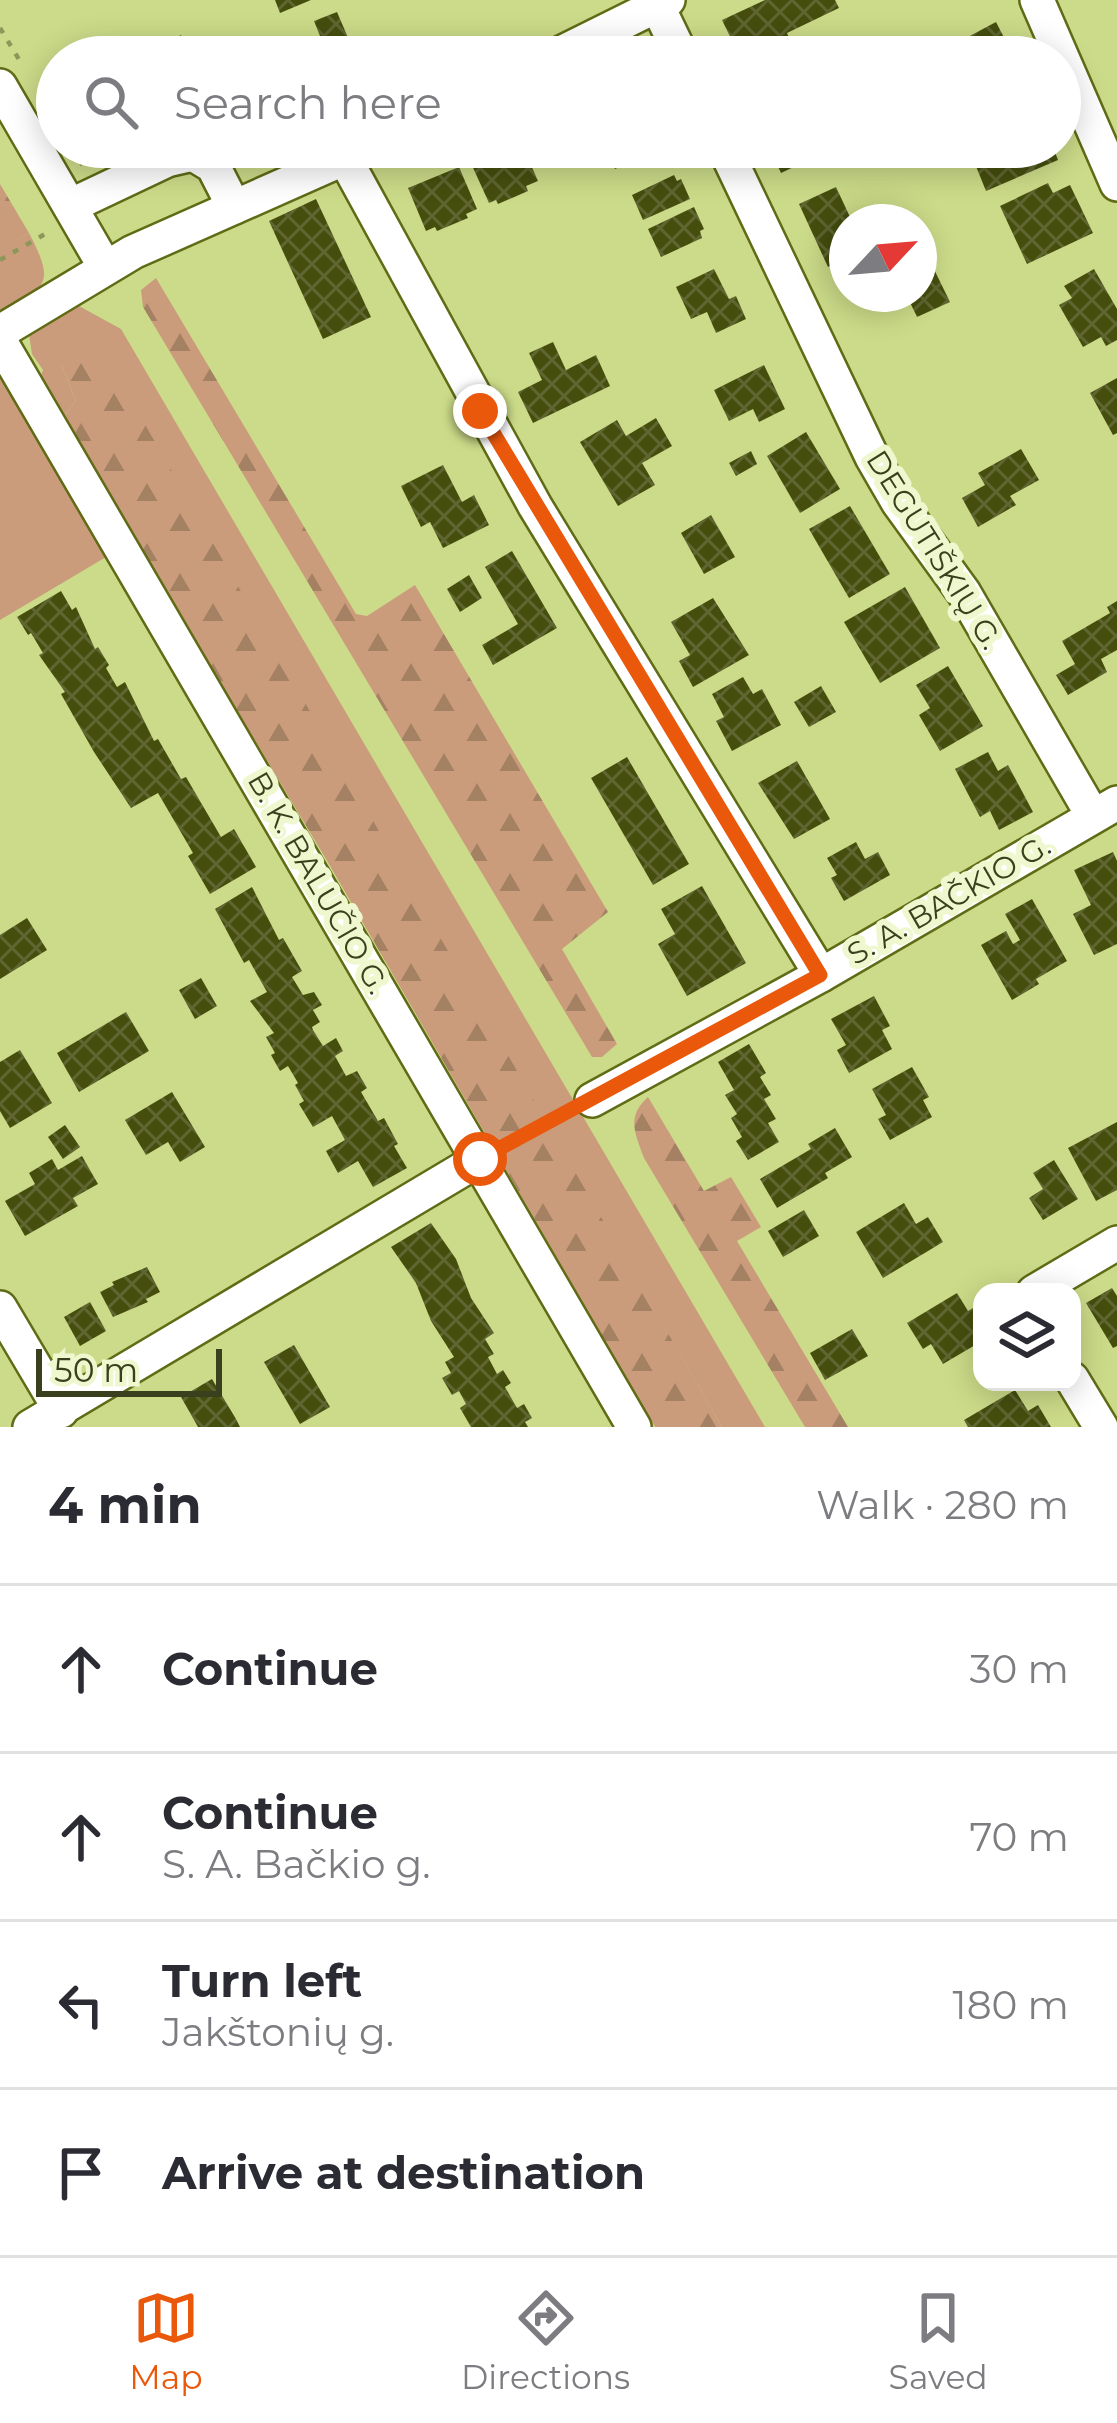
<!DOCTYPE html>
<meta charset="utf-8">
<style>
body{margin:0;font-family:Montserrat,sans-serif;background:#f7f7f7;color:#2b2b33}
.controls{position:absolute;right:36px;bottom:36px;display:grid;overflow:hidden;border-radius:24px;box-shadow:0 6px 30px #0003}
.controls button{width:108px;height:108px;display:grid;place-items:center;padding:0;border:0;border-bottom:3px solid #e1e1e2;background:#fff;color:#2b2b33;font:60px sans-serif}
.compass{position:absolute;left:829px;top:204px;width:108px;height:108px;border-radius:50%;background:#fff;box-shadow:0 6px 30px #0003;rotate:64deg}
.scale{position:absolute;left:36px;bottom:30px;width:186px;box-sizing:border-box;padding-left:12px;border:6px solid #3a401e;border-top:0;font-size:33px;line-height:42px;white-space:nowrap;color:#3a401e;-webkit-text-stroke:9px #eff7cf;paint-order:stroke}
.stop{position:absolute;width:36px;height:36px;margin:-27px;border:9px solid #ea580c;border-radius:50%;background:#fff}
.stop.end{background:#ea580c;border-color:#fff;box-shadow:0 3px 12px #0008}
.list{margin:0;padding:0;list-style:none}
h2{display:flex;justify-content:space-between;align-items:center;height:156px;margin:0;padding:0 48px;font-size:51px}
h2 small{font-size:39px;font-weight:400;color:#7c7c81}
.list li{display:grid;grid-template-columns:78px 1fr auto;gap:36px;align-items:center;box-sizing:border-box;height:168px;padding:0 48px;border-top:3px solid #e1e1e2}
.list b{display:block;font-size:45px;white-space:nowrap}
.list p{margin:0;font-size:39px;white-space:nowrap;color:#7c7c81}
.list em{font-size:39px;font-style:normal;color:#7c7c81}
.icon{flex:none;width:66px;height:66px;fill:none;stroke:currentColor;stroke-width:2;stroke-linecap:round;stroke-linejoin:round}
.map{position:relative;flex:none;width:1117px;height:1427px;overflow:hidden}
.search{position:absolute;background:#fff;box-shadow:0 6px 30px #0003;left:36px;right:36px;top:36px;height:132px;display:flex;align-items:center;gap:30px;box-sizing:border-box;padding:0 42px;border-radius:66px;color:#7c7c81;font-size:45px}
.sheet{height:828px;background:#fff}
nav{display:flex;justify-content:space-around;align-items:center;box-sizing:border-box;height:168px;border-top:3px solid #e1e1e2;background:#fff;font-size:33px;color:#7c7c81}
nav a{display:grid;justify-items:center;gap:6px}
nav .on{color:#ea580c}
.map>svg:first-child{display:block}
</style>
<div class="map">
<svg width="1117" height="1427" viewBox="0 0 1117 1427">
<defs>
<pattern id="forest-firs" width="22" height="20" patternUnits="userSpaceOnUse" patternTransform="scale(3)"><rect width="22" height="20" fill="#ca9c7b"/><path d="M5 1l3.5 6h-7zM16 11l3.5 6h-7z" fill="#a58164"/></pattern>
<pattern id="building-cross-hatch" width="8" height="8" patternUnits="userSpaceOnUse" patternTransform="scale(3)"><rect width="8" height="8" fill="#464e0e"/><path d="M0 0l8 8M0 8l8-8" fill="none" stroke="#5f6631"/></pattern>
</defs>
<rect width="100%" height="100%" fill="#ccdb89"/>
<g fill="#ca9c7b">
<path d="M29,233C56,285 47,286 0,313V247Z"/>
<path d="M79,306L121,329L765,1427H722L455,966L61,364L76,401L62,419L39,380L43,370L32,354L29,335L54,316Z"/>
<path d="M0,375L106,557L0,620Z"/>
</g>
<g fill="url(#forest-firs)">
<path d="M0,184L29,233L1,247H0Z"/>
<path d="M156,278L356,614L367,616L415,585L608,912L562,949L617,1044L602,1057H592L143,307L141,290Z"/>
<path d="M82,337L98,343L722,1427H655L326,859L62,419L76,401L61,364L63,344Z"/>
<path d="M648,1097L704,1191L731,1177L761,1227L737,1241L848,1427H805L644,1158C635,1133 626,1117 648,1097Z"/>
</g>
<g fill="url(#building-cross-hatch)">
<path d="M275,0H311L280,13Z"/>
<path d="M765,0H835L839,8L787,33L791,43L761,57H740L722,20Z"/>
<path d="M337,12L352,47L328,56L314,21Z"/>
<path d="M996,22L1014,57H957L951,46Z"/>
<path d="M181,35L192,57H150L148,53Z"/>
<path d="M503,147H523L538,181L526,186L528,191L498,204L496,200L489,203L470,161Z"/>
<path d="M605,147H662L615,169Z"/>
<path d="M769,147H837L781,173Z"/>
<path d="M997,147H1053L1058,160L986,191L973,159Z"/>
<path d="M459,167L477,209L466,214L468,218L437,231L435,227L426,231L408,188Z"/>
<path d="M674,175L677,181L681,179L690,199L643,220L632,195Z"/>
<path d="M1048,183L1053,193L1070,185L1093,233L1027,264L1000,206Z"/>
<path d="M836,187L850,217L873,206L881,222H847V258L828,267L799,204Z"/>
<path d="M316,199L371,317L323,339L269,221Z"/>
<path d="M694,207L704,229L700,231L702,238L661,257L648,229Z"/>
<path d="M928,257L950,302L917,317L906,294H919V262Z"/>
<path d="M714,269L729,299L736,296L746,319L716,333L707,312L691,319L676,287Z"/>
<path d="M1094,269L1117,309V340L1106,346L1101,337L1083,347L1059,305L1072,298L1064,286Z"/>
<path d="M553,342L566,370L596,355L610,386L533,423L518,392L542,380L529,353Z"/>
<path d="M764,365L785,409L759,422L753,409L729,421L714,390Z"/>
<path d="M1117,378V433L1113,435L1090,393Z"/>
<path d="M656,418L672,446L642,463L655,485L618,506L580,442L617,420L626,436Z"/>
<path d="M806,432L840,489L800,513L767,456Z"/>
<path d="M1021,449L1039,480L1010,496L1016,505L978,527L962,498L985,485L978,473Z"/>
<path d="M751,451L757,464L736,476L729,463Z"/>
<path d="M443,465L462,502L474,495L489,525L443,548L430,522L421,527L401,486Z"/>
<path d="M850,506L890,574L849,598L809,529Z"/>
<path d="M711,515L735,557L704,574L681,533Z"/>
<path d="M512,551L557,628L493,665L482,645L518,624L485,567Z"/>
<path d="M469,575L482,598L460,612L447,589Z"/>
<path d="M905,587L940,648L880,683L844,622Z"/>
<path d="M61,591L72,610L76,607L95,649L98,647L109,665L106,668L117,687L125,682L154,741L158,739L181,779L186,777L221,837L234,829L256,867L210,894L188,856L193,853L158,793L131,808L94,752L61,694L65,692L39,655L43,653L31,633L28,635L17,617Z"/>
<path d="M713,598L749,655L693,687L679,661L690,655L671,622Z"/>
<path d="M1117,601V650L1101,659L1107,672L1068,695L1056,675L1075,664L1062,641L1110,613L1107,607Z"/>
<path d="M948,666L983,726L940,751L919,715L930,708L916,685Z"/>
<path d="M743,677L753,694L762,689L781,725L732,751L716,721L724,717L712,694Z"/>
<path d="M821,686L836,712L809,727L794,702Z"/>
<path d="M988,752L998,771L1008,765L1033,812L999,830L990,811L980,817L955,769Z"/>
<path d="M627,757L689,864L653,885L591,778Z"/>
<path d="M797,761L830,819L794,839L758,783Z"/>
<path d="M856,842L865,859L878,852L890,875L844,901L831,878L837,875L827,858Z"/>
<path d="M1113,852L1117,861V944L1094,955L1073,914L1091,905L1074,870Z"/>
<path d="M702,886L746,963L687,996L658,944L675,934L661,909Z"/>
<path d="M252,887L279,940L283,938L302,971L292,977L303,995L314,992L322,1005L313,1010L320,1022L312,1027L313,1030L323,1046L336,1038L343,1051L335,1056L346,1076L357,1071L367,1088L361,1092L378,1121L384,1118L398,1144L394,1146L407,1168L373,1187L358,1161L338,1173L326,1151L345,1140L332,1116L313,1127L299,1104L304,1101L295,1085L298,1083L288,1066L280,1071L271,1055L275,1053L266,1037L274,1033L250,1001L267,992L249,960L244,963L215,909Z"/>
<path d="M1032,899L1067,961L1036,979L1039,984L1012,1000L981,945L1006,931L1013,944L1020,940L1005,914Z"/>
<path d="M27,918L47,950L0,979V935Z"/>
<path d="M201,978L217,1006L195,1019L179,990Z"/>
<path d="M874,996L890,1026L882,1030L892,1049L849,1073L837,1050L846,1045L831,1019Z"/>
<path d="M126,1012L149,1051L79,1092L57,1053Z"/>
<path d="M749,1044L766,1073L760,1077L771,1095L764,1099L776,1119L768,1123L779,1142L748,1160L736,1141L742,1137L731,1118L737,1114L725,1095L734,1090L718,1062Z"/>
<path d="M20,1050L52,1103L10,1128L0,1111V1062Z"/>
<path d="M912,1067L929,1097L923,1100L932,1117L890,1140L878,1119L886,1115L872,1089Z"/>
<path d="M172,1092L205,1147L180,1162L168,1142L146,1155L125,1120Z"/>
<path d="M1117,1122V1190L1096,1201L1068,1148Z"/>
<path d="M65,1125L80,1147L63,1159L48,1137Z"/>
<path d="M835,1128L852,1157L825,1173L828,1178L777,1208L760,1179L811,1149L808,1144Z"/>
<path d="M82,1156L98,1184L73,1198L78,1206L25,1236L5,1201L35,1184L29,1173L52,1159L58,1170Z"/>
<path d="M1054,1160L1078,1199L1043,1220L1029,1198L1043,1189L1033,1173Z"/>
<path d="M904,1203L916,1224L928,1217L943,1242L883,1278L856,1232Z"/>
<path d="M804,1210L819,1236L783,1257L768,1231Z"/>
<path d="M431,1223L456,1259L471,1298L494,1333L485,1339L494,1354L488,1357L497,1374L503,1370L511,1383L505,1387L517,1408L524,1404L532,1418L525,1422L528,1427H471L460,1408L466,1404L459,1391L452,1395L442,1378L451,1373L445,1362L454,1357L431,1321L416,1283L391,1247Z"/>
<path d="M147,1267L160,1292L146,1299L148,1302L113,1317L100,1292L114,1285L112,1282Z"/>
<path d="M1112,1288L1117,1296V1346L1113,1348L1086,1303Z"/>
<path d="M957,1293L968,1311L978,1305L982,1312V1341L943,1364L931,1344L923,1349L907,1323Z"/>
<path d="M90,1302L106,1331L80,1346L64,1317Z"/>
<path d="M852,1329L868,1356L825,1380L810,1353Z"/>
<path d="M294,1345L330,1407L300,1424L264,1362Z"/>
<path d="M212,1379L236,1419L240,1427H198L181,1397Z"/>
<path d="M1015,1390L1028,1411L1038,1405L1051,1427H968L964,1420Z"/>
</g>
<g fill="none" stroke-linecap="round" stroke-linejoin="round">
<defs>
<g id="minor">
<path d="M1037,0L1117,184"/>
<path d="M657,5L682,57"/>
<path d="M553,57L668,0"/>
<path d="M0,86L105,267"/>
<path d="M724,147L872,457L898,502L964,593L1093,816"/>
<path d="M345,159L535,506L821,975"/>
<path d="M70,206L167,160L193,154L213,166L234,207"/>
<path d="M0,332L133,252L370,147"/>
<path d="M0,341L634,1427"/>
<path d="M592,1100L821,975L1117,803"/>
<path d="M1034,1292L1117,1243"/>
<path d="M0,1308L61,1411"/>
<path d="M1072,1379L1101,1427"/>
<path d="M30,1427L480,1159"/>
</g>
</defs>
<use href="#minor" stroke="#606b15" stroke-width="38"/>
<g stroke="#8c985a" stroke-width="4.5" stroke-dasharray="6 9" stroke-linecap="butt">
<path d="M0,28L23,66"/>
<path d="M72,147L85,169"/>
<path d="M0,260L52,230"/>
<path d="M507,1146L566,1115"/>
</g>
<use href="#minor" stroke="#fff" stroke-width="33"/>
</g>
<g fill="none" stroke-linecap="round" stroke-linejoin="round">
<path stroke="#ea580c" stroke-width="15" d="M480,411L820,975L480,1159"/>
</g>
<g text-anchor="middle" stroke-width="12" stroke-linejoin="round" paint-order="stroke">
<g font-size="30" fill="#3a401e" stroke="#eff7cf">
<text transform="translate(934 550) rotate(58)" y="10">DEGUTIŠKIŲ G.</text>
<text transform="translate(318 883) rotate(60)" y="10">B. K. BALUČIO G.</text>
<text transform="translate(949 900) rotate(-30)" y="10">S. A. BAČKIO G.</text>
</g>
</g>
</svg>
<div class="controls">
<button><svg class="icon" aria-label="layers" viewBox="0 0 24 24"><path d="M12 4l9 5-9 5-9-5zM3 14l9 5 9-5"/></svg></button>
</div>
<svg class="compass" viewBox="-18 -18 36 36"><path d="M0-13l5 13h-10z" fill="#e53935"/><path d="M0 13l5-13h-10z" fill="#7c7c81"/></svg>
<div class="scale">50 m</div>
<div class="stop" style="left:480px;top:1159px"></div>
<div class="stop end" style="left:480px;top:411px"></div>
<div class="search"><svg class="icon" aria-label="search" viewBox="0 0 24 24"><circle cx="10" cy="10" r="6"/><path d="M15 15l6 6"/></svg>Search here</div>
</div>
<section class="sheet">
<h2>4 min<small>Walk · 280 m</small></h2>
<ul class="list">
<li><svg class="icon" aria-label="ahead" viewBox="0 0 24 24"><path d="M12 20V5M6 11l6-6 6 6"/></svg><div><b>Continue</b></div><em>30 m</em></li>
<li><svg class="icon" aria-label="ahead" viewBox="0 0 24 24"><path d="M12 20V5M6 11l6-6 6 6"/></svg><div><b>Continue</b><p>S. A. Bačkio g.</p></div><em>70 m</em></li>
<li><svg class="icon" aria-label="left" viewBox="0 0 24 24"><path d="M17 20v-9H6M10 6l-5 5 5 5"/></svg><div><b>Turn left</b><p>Jakštonių g.</p></div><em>180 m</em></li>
<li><svg class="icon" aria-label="arrive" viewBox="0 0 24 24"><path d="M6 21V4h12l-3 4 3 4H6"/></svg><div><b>Arrive at destination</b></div></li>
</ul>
</section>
<nav>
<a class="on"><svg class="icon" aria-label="map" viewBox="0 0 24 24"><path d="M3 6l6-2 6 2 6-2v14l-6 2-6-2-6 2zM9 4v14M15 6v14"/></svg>Map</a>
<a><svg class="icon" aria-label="directions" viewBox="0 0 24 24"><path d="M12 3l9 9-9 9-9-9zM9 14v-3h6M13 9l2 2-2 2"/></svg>Directions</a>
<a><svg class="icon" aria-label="saved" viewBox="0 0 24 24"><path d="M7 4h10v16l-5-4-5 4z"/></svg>Saved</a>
</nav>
